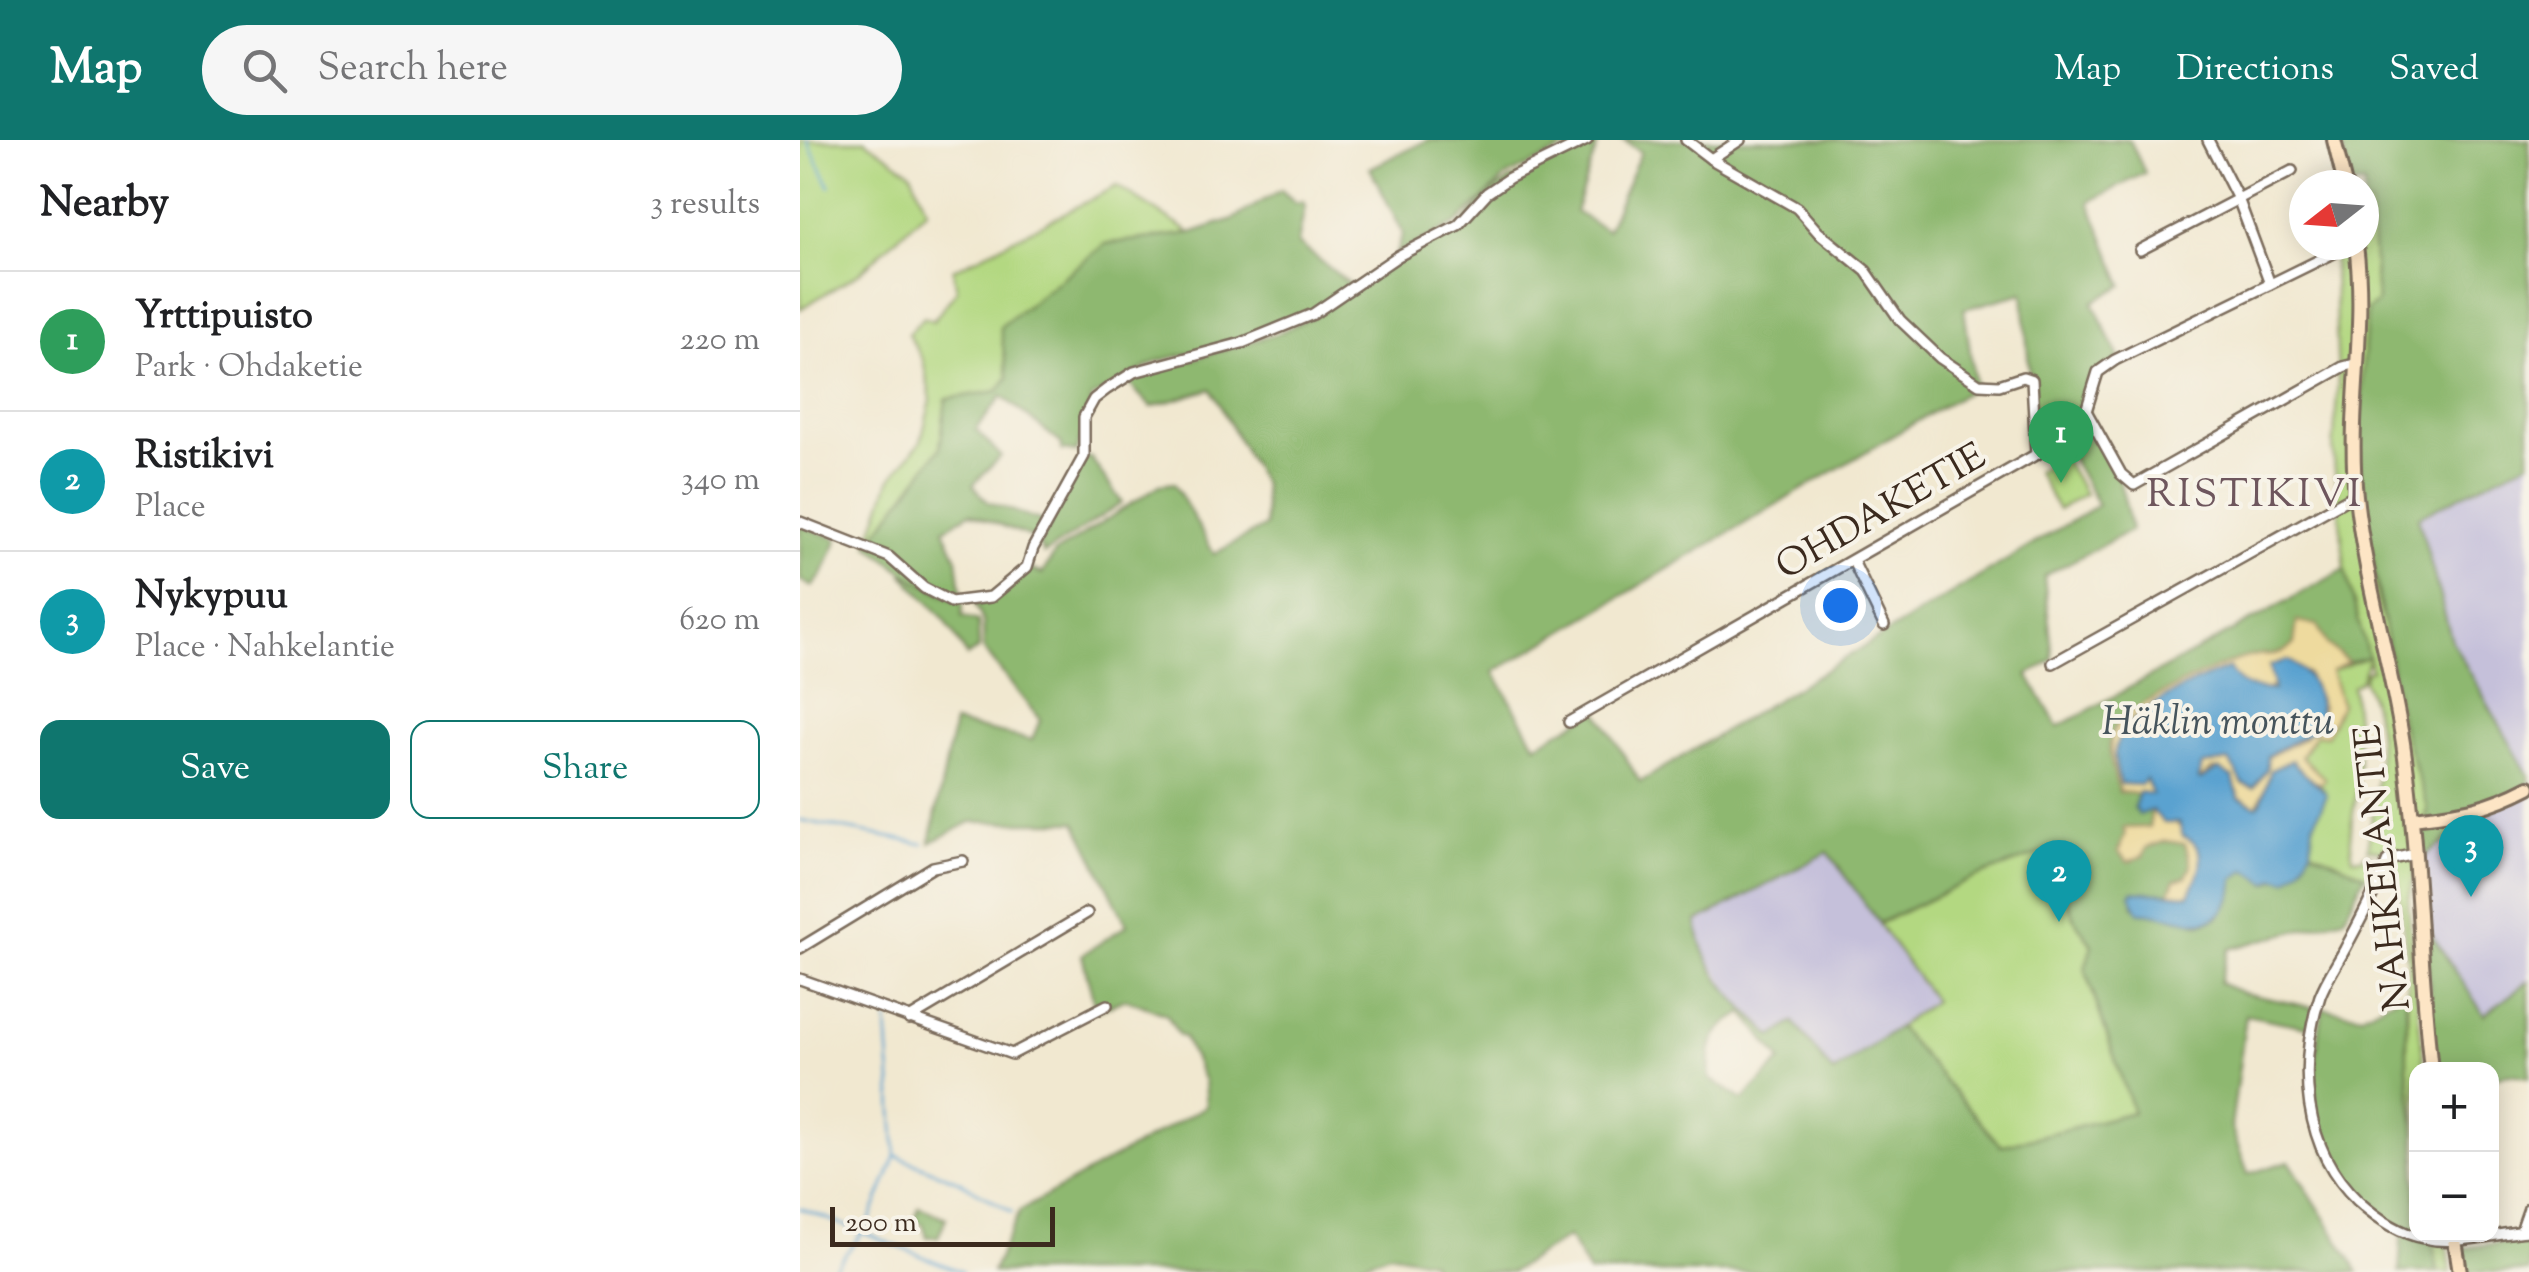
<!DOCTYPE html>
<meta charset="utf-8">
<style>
body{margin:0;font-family:"Sorts Mill Goudy",serif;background:#f6f6f6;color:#202124}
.controls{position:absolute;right:30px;bottom:30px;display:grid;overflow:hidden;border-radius:20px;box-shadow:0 5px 25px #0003}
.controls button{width:90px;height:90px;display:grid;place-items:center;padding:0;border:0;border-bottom:2px solid #e0e0e0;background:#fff;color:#202124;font:50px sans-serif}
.compass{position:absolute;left:1489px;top:30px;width:90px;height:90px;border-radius:50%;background:#fff;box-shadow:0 5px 25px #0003;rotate:253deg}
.scale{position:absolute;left:30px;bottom:25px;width:225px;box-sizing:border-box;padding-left:10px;border:5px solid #3b2a1e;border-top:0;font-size:28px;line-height:35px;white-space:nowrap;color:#3b2a1e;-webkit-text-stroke:8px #f7f3e8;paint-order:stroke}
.you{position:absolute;left:1040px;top:465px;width:35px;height:35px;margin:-25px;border:8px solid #fff;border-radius:50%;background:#1a73e8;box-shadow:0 0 0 15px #1a73e833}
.badge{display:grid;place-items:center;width:65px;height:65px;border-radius:50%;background:#0f766e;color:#fff;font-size:32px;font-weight:700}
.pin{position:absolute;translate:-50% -82px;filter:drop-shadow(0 2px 5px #0008)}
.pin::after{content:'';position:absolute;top:52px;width:35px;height:30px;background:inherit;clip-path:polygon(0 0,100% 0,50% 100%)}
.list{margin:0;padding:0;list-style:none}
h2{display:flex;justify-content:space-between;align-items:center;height:130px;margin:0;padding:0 40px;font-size:42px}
h2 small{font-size:32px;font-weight:400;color:#757577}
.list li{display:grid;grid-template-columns:65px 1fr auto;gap:30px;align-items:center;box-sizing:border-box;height:140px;padding:0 40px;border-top:2px solid #e0e0e0}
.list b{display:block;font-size:38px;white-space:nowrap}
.list p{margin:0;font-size:32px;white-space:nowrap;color:#757577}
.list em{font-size:32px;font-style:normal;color:#757577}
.actions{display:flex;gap:20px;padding:30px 40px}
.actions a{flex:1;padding:22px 0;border:2px solid #0f766e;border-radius:20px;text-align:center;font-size:35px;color:#0f766e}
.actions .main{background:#0f766e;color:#fff}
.icon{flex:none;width:55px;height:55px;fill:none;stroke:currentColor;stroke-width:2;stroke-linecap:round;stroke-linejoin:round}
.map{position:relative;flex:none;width:1729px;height:1132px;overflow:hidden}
header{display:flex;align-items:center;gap:60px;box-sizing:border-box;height:140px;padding:0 50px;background:#0f766e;color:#fff}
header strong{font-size:48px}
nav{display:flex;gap:55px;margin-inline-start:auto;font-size:35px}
.search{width:700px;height:90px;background:#f6f6f6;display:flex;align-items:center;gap:25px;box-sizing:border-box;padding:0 35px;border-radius:55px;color:#757577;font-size:38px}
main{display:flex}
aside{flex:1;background:#fff}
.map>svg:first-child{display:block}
</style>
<header>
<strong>Map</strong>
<div class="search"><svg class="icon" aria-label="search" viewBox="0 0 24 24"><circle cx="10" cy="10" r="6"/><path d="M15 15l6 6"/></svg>Search here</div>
<nav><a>Map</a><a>Directions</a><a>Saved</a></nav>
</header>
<main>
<aside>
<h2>Nearby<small>3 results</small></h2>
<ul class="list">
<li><span class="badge" style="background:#2e9e5b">1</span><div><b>Yrttipuisto</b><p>Park · Ohdaketie</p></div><em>220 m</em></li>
<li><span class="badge" style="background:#0f9aa8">2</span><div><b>Ristikivi</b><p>Place</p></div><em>340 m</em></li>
<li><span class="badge" style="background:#0f9aa8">3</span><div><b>Nykypuu</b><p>Place · Nahkelantie</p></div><em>620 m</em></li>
</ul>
<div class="actions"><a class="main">Save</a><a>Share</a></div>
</aside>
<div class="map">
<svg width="1729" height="1132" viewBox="0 0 1729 1132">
<rect width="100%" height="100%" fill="#f7f3e8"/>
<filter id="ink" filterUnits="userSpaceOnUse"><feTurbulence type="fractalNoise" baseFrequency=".01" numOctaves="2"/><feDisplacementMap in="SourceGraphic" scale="20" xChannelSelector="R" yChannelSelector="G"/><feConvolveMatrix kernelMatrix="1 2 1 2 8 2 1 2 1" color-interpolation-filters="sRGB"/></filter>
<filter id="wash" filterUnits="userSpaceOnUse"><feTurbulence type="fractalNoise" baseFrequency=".0048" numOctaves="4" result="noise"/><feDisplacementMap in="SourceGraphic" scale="40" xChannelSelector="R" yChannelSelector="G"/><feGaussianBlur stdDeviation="2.25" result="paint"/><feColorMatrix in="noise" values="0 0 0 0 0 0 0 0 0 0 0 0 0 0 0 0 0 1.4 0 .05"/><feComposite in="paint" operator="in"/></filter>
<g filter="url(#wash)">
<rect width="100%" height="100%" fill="#f1e8d0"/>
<g fill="#c5c0da">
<path d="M1729,321V636L1652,501L1618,376Z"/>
<path d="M1729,643V841L1684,875L1624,783L1619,720Z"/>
<path d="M1028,711L1134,861L1033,934L994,883L973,897L937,862L899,805L897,782Z"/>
</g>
<g fill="#b3d881" stroke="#778150" stroke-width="2.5">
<path d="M0,0H65L111,32L127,70L58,134L0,169Z"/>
<path d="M317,46L391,93L305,104L198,251L146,259L140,308L68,405L90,340L121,301L131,260L123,220L108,194L124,177L133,181L157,150L153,130Z"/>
<path d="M1564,63L1570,64L1577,163L1567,170L1559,295L1560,344L1577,456L1628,668L1608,764L1624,929L1616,930V993L1607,927L1608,823L1594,712L1567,709C1576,659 1589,586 1563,541L1566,532L1571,530L1569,519L1560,541L1552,546C1556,579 1561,614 1557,648C1554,673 1547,693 1553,718H1562L1565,714L1583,719L1579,736L1565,735L1511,710L1513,686L1527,655L1520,644L1524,640L1501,616L1516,594L1531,531L1568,517L1545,429L1533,311L1538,241L1533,105H1564Z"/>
<path d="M1263,317L1285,354L1258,370L1237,332Z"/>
<path d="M1248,710L1275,780L1292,806L1285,830L1333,972L1201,1006L1098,887L1134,861L1079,784L1176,737Z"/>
<path d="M1631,1095H1646L1651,1132H1638Z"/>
</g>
<g fill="#8eb86f" stroke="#647146" stroke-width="2.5" fill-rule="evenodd">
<path d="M628,0H782L706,37L657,83L596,114L603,93L570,28Z"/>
<path d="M793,0L798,3L775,72L807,90L841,12L823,0H1330L1345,33L1289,62L1323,145L1293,162L1319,218L1298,232L1286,271L1270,295L1236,315L1223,153L1164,169L1175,247L694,532L736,605L797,570L840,642L1298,365L1264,305L1283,294C1319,315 1323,353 1331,390L1244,436L1253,520L1228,535L1258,587L1545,429L1568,517L1548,522L1527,504L1517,485L1481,515L1451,516L1319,651L1339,652L1334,668L1352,670L1346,708L1366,701L1385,704L1392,725L1386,737L1375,740L1369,753L1332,752L1334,766L1401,784L1419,777L1434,739L1447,730L1468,743L1501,728L1511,710L1565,735L1544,778L1429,809L1419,843L1443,853L1515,868L1512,888L1446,875L1431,987L1448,1034L1489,1021L1559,1132H789L768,1097L711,1132H634L631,1121L589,1113L541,1132H192L220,1071L406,966L404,941L384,897L378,894L367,875L326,859L296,871L282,815L327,785L276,682H171L130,703L154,583L232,600L240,580L184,510L183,481L175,463L193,460L230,429L242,434L255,413L360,345L374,343L414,414L465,386L463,345L411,249L351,267L325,239L476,194L514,176L598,119L660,88L688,55L709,41ZM1247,711L1275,780L1292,805L1285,829L1333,972L1201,1006L1098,887L1033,933L994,882L973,897C940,866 901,829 897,782L1028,712L1079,783L1176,737ZM944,873L981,921L943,960L910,939C907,906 912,889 944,873Z"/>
<path d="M1540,0H1729V321L1618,377L1652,501L1729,636V643L1619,720L1628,668L1601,584L1560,344L1559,295L1567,170L1577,162L1570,65L1564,63V45H1551Z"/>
<path d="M481,50L496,63L503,61L505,66L498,103L551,145L512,172L441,201L358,221L292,258L277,312L261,310L262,304L202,256L176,290L201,316L173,345L188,362L245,382L236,399L170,373L144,389L157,418L162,459C134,461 91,421 68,405L140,308L146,259L198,251L208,238L200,187L305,104L391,93L433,79Z"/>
<path d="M285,318H291L322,363L244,414L239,405Z"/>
<path d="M0,385L38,399L22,435L12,447L0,440Z"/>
<path d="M102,434L163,464L162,476L178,481L179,509L167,516L145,480Z"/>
<path d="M1624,783L1684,875L1729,841V937L1709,934L1692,937V930L1636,929Z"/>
<path d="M1606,851L1607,927L1616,993V1094L1631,1095L1638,1132H1599L1602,1090C1509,1022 1504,977 1523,868L1562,875Z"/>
<path d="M119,1067L146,1078L138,1097H127L123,1084L114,1080Z"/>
<path d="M1729,1098V1132H1665L1660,1109Z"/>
</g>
<g fill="#eeda9e" stroke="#94825e" stroke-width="2.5">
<path d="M1497,481L1517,485L1527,504L1548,522L1531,531L1541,564L1527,595L1516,594L1501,616L1525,639L1520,644L1503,636L1493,621L1464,652L1457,666L1439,658L1433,638L1413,629L1399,640L1402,625L1430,621L1443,644L1454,648L1467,629V617L1504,598L1522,567L1507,533L1501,531C1477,548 1447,565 1429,529L1370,556L1326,584L1353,655L1319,652C1314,631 1302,603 1318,583C1333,564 1425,522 1451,516C1471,511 1476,520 1494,504Z"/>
<path d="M1352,670C1373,680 1405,698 1402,726C1401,735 1393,747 1389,755L1369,753L1375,740L1386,737L1391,725L1385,704L1366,701L1346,708L1343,716L1328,722L1318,712L1325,694L1323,688L1349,687Z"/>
</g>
<path fill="#5aa2d0" stroke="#4a6677" stroke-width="2.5" d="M1487,520C1513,533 1523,560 1518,588L1467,616V629L1454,648L1443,644L1429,621L1402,625L1398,638L1400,640L1419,629L1433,638L1439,658L1457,666L1461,662L1471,630L1492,620C1502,636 1517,640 1527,655L1513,686L1511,710L1501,728L1487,740L1476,738L1468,743L1446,730L1434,739C1434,753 1432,758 1424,770C1405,796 1366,770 1339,772L1330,755L1332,751L1389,755C1400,733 1411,709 1383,696L1379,683H1364L1352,670L1339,675L1334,668L1339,652L1352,654L1346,639L1341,645L1320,644C1318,634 1313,621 1315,612C1320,572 1395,541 1429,528C1439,549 1454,549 1474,550L1469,526Z"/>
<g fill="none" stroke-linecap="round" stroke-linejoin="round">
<g stroke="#5aa2d0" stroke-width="2.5">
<path d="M7,0L30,47"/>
<path d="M0,680L123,704"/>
<path d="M97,1016L161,1042L212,1072"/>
<path d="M0,1068L162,1132"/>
<path d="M31,1132L67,1087L96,1016L87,881"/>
</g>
</g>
</g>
<g filter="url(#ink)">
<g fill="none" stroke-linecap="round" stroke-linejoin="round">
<defs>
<g id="street">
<path d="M886,0L911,19L997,68L1018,92L1066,131L1100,180L1140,218L1179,244L1199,245L1223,237L1232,240L1236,315"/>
<path d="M1408,0L1439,61L1470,144"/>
<path d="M911,19L940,0"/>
<path d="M1340,110L1492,31"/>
<path d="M1286,271L1321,334L1334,345L1543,227L1558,223"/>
<path d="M0,382L89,417L124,448L151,462L191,457L227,427L233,408L284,316V277L294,259L307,249L334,232L442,203L513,174L598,116L658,85L687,53L709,38L787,0"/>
<path d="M1053,421L1084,485"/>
<path d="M1253,523L1556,354"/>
<path d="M769,582L1270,295L1286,271L1298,232L1315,220L1550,105"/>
<path d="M1615,714L1588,720C1576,751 1561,779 1545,809C1537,824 1526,840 1520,856C1497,926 1503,1009 1558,1061C1577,1078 1598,1093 1623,1098C1659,1106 1694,1093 1729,1091"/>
<path d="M0,808L133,727L163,721"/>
<path d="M0,839L212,914L307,865"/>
<path d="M109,879L287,773"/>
<path d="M1721,1091L1729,1068"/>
</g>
<g id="secondary">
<path d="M1534,0L1545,45"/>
<path d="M1556,105C1567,189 1547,272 1556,356C1565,440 1590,520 1603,603C1619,711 1619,821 1631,930"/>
<path d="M1613,678C1661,672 1685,670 1729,647"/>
<path d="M1654,1094L1660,1132"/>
</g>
</defs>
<use href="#street" stroke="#7b6c5c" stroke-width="14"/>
<use href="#secondary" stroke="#7b6c5c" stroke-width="18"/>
<use href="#street" stroke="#fff" stroke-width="9"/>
<use href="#secondary" stroke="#fde5c5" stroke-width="12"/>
</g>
</g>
<g text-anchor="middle" stroke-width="8" stroke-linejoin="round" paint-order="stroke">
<g font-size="38" fill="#3b2a1e" stroke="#f7f3e8">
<text transform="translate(1080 370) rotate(-30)" y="13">OHDAKETIE</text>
<text transform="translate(1581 728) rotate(-96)" y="13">NAHKELANTIE</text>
</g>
<g font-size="40" letter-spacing="2.5" fill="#6e565d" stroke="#f7f3e8">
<text x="1455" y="366">RISTIKIVI</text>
</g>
<g font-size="40" font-style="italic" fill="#46545c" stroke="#f7f3e8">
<text x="1418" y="594">Häklin monttu</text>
</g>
</g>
</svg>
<div class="controls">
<button>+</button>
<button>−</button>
</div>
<svg class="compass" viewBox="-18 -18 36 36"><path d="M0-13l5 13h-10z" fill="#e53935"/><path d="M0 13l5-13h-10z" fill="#757577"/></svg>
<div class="scale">200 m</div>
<div class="you"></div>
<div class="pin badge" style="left:1261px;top:343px;background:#2e9e5b">1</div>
<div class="pin badge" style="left:1259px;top:782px;background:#0f9aa8">2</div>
<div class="pin badge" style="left:1671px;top:757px;background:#0f9aa8">3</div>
</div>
</main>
